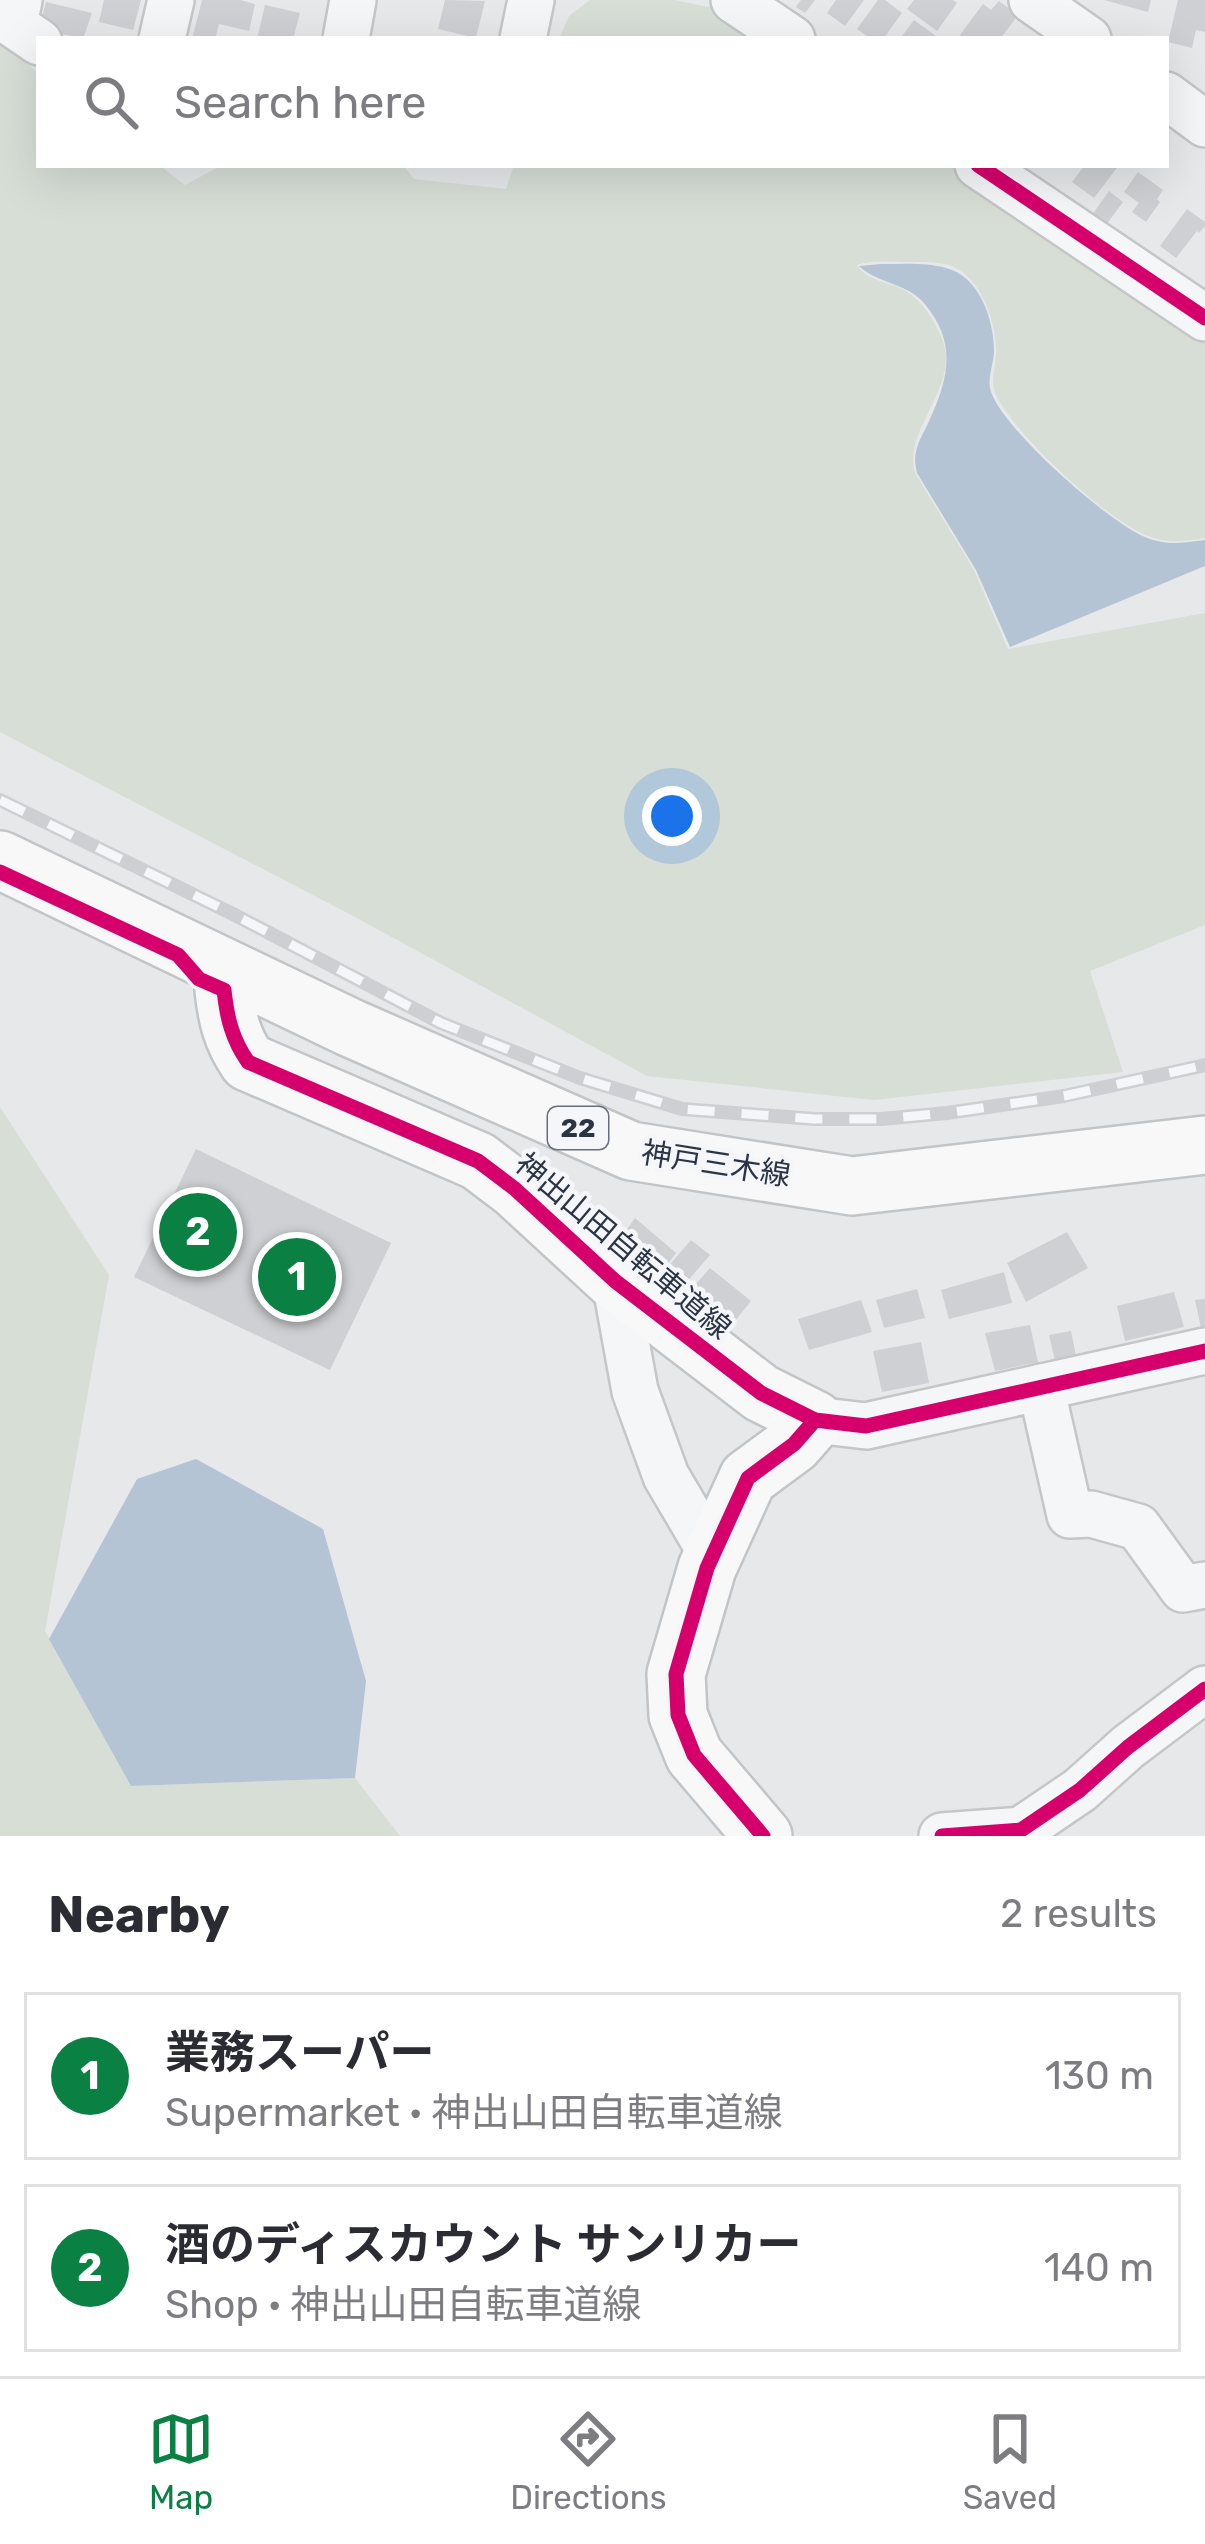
<!DOCTYPE html>
<meta charset="utf-8">
<style>
body{margin:0;font-family:Rubik,"Noto Sans JP",sans-serif;background:#f2f2f3;color:#2b2b33}
.you{position:absolute;left:672px;top:816px;width:42px;height:42px;margin:-30px;border:9px solid #fff;border-radius:50%;background:#1a73e8;box-shadow:0 0 0 18px #1a73e833}
.badge{display:grid;place-items:center;width:78px;height:78px;border-radius:50%;background:#0b8043;color:#fff;font-size:39px;font-weight:700}
.pin{position:absolute;translate:-50% -50%;border:6px solid #fff;box-shadow:0 3px 12px #0006}
.list{margin:0;padding:0;list-style:none}
h2{display:flex;justify-content:space-between;align-items:center;height:156px;margin:0;padding:0 48px;font-size:51px}
h2 small{font-size:39px;font-weight:400;color:#7c7c81}
.list li{display:grid;grid-template-columns:78px 1fr auto;gap:36px;align-items:center;box-sizing:border-box;height:168px;margin:0 24px 24px;padding:0 24px;border:3px solid #e1e1e2;border-radius:0px}
.list b{display:block;font-size:45px;white-space:nowrap}
.list p{margin:0;font-size:39px;white-space:nowrap;color:#7c7c81}
.list em{font-size:39px;font-style:normal;color:#7c7c81}
.icon{flex:none;width:66px;height:66px;fill:none;stroke:currentColor;stroke-width:2;stroke-linecap:round;stroke-linejoin:round}
.map{position:relative;flex:none;width:1205px;height:1836px;overflow:hidden}
.search{position:absolute;background:#fff;box-shadow:0 12px 48px #0002;left:36px;right:36px;top:36px;height:132px;display:flex;align-items:center;gap:30px;box-sizing:border-box;padding:0 42px;border-radius:0px;color:#7c7c81;font-size:45px}
.sheet{height:540px;background:#fff}
nav{display:flex;justify-content:space-around;align-items:center;box-sizing:border-box;height:168px;border-top:3px solid #e1e1e2;background:#fff;font-size:33px;color:#7c7c81}
nav a{display:grid;justify-items:center;gap:6px}
nav .on{color:#0b8043}
.map>svg:first-child{display:block}
</style>
<div class="map">
<svg width="1205" height="1836" viewBox="0 0 1205 1836">
<rect width="100%" height="100%" fill="#e6e8ea"/>
<g fill="#d6ded6">
<path d="M590,0H674L718,9L762,39H559L569,16Z"/>
<path d="M0,43L39,73V165H159L185,185L222,165H403L414,179L506,189L514,165H948L1205,339V538C1185,541 1170,544 1151,537C1109,523 1015,435 996,395C989,381 997,365 996,349C995,319 981,276 949,265C935,261 917,262 903,262C887,262 871,260 857,265C869,283 889,281 906,291C922,301 934,320 941,336C963,385 902,429 915,473L974,570L1008,649L1205,613V925L1090,971L1123,1072L874,1100L647,1076L355,917L0,732Z"/>
<path d="M0,1107L109,1275L45,1631L131,1786L355,1778L400,1836H0Z"/>
</g>
<g fill="#b4c4d5">
<path d="M881,264C902,264 925,262 946,268C979,276 994,319 994,351C994,362 988,376 990,388C997,425 1114,528 1150,539C1170,546 1185,542 1205,540V566L1010,647L976,570L917,473C911,450 921,439 930,419C949,377 957,342 924,303C907,283 878,284 859,266Z"/>
<path d="M196,1459L323,1529L366,1681L355,1778L131,1786L49,1639L137,1479Z"/>
</g>
<g fill="#ced0d3">
<path d="M104,0H141L133,30L99,22Z"/>
<path d="M202,0H240L255,4L249,31L219,24L215,39H192Z"/>
<path d="M445,0L485,1L476,38L438,29Z"/>
<path d="M801,0H815L805,13L796,7Z"/>
<path d="M836,0H864L845,26L827,13Z"/>
<path d="M878,0H885L902,13L883,39H871L857,29Z"/>
<path d="M914,0H953L957,3L937,31L907,9Z"/>
<path d="M1104,0H1151L1148,12Z"/>
<path d="M1178,0H1205V32L1196,30L1192,48L1168,42Z"/>
<path d="M999,1L1018,15L1000,39H965L960,35L983,4L991,10Z"/>
<path d="M46,2L92,13L83,39L54,32L56,25L41,21Z"/>
<path d="M265,5L300,13L293,39H257Z"/>
<path d="M914,20L940,39H900Z"/>
<path d="M1085,165H1119L1094,198L1072,182Z"/>
<path d="M1138,172L1163,190L1157,199L1160,202L1146,222L1132,212L1139,203L1124,192Z"/>
<path d="M1109,191L1123,202L1106,225L1092,215Z"/>
<path d="M1187,209L1205,222V226L1199,233L1197,231L1176,258L1160,246Z"/>
<path d="M196,1149L391,1243L330,1370L134,1277Z"/>
<path d="M635,1218L676,1253L659,1275L618,1242Z"/>
<path d="M1067,1232L1088,1268L1026,1302L1007,1263Z"/>
<path d="M691,1240L710,1255L673,1298L655,1282Z"/>
<path d="M710,1268L751,1301L723,1336L682,1300Z"/>
<path d="M1004,1272L1012,1303L949,1319L941,1290Z"/>
<path d="M917,1289L925,1318L884,1328L876,1300Z"/>
<path d="M1174,1292L1184,1327L1125,1341L1117,1306Z"/>
<path d="M1205,1299V1327L1201,1328L1195,1300Z"/>
<path d="M861,1300L872,1332L809,1350L798,1319Z"/>
<path d="M1030,1325L1038,1362L995,1371L985,1333Z"/>
<path d="M1071,1331L1076,1356L1055,1361L1049,1335Z"/>
<path d="M921,1342L929,1383L882,1392L873,1351Z"/>
</g>
<g fill="none" stroke-linecap="round" stroke-linejoin="round">
<defs>
<g id="minor">
<path d="M19,0L14,25L39,42"/>
<path d="M734,0L792,39"/>
<path d="M1032,0L1088,39"/>
<path d="M162,39L171,0"/>
<path d="M346,39L353,0"/>
<path d="M523,39L531,0"/>
<path d="M1166,95L1205,124"/>
<path d="M978,165L1205,318"/>
<path d="M615,1281L635,1391L666,1476L713,1556"/>
<path d="M1041,1387L1070,1515L1091,1514L1138,1527L1183,1589L1205,1585"/>
<path d="M815,1420L866,1426L1205,1351"/>
<path d="M942,1836L1021,1830L1080,1790L1128,1747L1205,1689"/>
</g>
<g id="major">
<path d="M0,860L351,1028L631,1151L852,1186L1205,1145"/>
<path d="M224,990C227,1018 232,1039 248,1062L478,1161L515,1189L615,1281L761,1393L815,1420L794,1444L748,1478L707,1568L676,1674L678,1715L694,1755L763,1836"/>
</g>
</defs>
<use href="#minor" stroke="#c4c6c8" stroke-width="50"/>
<use href="#major" stroke="#c2c5c8" stroke-width="62"/>
<use href="#minor" stroke="#f5f6f7" stroke-width="45"/>
<use href="#major" stroke="#f8f8f8" stroke-width="57"/>
<defs>
<path id="rail" d="M0,800L233,914L441,1023L580,1078L682,1109L814,1119H881L947,1113L1064,1096L1205,1065"/>
</defs>
<use href="#rail" stroke="#cecfd2" stroke-width="14"/>
<use href="#rail" stroke="#f4f6f9" stroke-width="9" stroke-dasharray="27" stroke-linecap="butt"/>
<defs>
<g id="cycleway">
<path d="M978,165L1205,318"/>
<path d="M0,872L178,955L199,979L224,990C227,1018 232,1039 248,1062L478,1161L515,1189L615,1281L761,1393L815,1420L866,1426L1205,1351"/>
<path d="M763,1836L694,1755L678,1715L676,1674L707,1568L748,1478L794,1444L815,1420"/>
<path d="M942,1836L1021,1830L1080,1790L1128,1747L1205,1689"/>
</g>
</defs>
<use href="#cycleway" stroke="#f4f6f9" stroke-width="22"/>
<use href="#cycleway" stroke="#d6006c" stroke-width="15"/>
</g>
<g text-anchor="middle" stroke-width="9" stroke-linejoin="round" paint-order="stroke">
<rect fill="#f4f6f9" stroke="#676e7b" stroke-width="3" x="548" y="1107" width="60" height="42" rx="9"/>
<g font-size="27" font-weight="bold" fill="#2b3445">
<text x="578" y="1137">22</text>
</g>
<g font-size="30" fill="#2b3445" stroke="#f4f6f9">
<text transform="translate(716 1164) rotate(9)" y="10">神戸三木線</text>
<text transform="translate(623 1246) rotate(40)" y="10">神出山田自転車道線</text>
</g>
</g>
</svg>
<div class="you"></div>
<div class="pin badge" style="left:297px;top:1277px">1</div>
<div class="pin badge" style="left:198px;top:1232px">2</div>
<div class="search"><svg class="icon" aria-label="search" viewBox="0 0 24 24"><circle cx="10" cy="10" r="6"/><path d="M15 15l6 6"/></svg>Search here</div>
</div>
<section class="sheet">
<h2>Nearby<small>2 results</small></h2>
<ul class="list">
<li><span class="badge">1</span><div><b>業務スーパー</b><p>Supermarket · 神出山田自転車道線</p></div><em>130 m</em></li>
<li><span class="badge">2</span><div><b>酒のディスカウント サンリカー</b><p>Shop · 神出山田自転車道線</p></div><em>140 m</em></li>
</ul>
</section>
<nav>
<a class="on"><svg class="icon" aria-label="map" viewBox="0 0 24 24"><path d="M3 6l6-2 6 2 6-2v14l-6 2-6-2-6 2zM9 4v14M15 6v14"/></svg>Map</a>
<a><svg class="icon" aria-label="directions" viewBox="0 0 24 24"><path d="M12 3l9 9-9 9-9-9zM9 14v-3h6M13 9l2 2-2 2"/></svg>Directions</a>
<a><svg class="icon" aria-label="saved" viewBox="0 0 24 24"><path d="M7 4h10v16l-5-4-5 4z"/></svg>Saved</a>
</nav>
